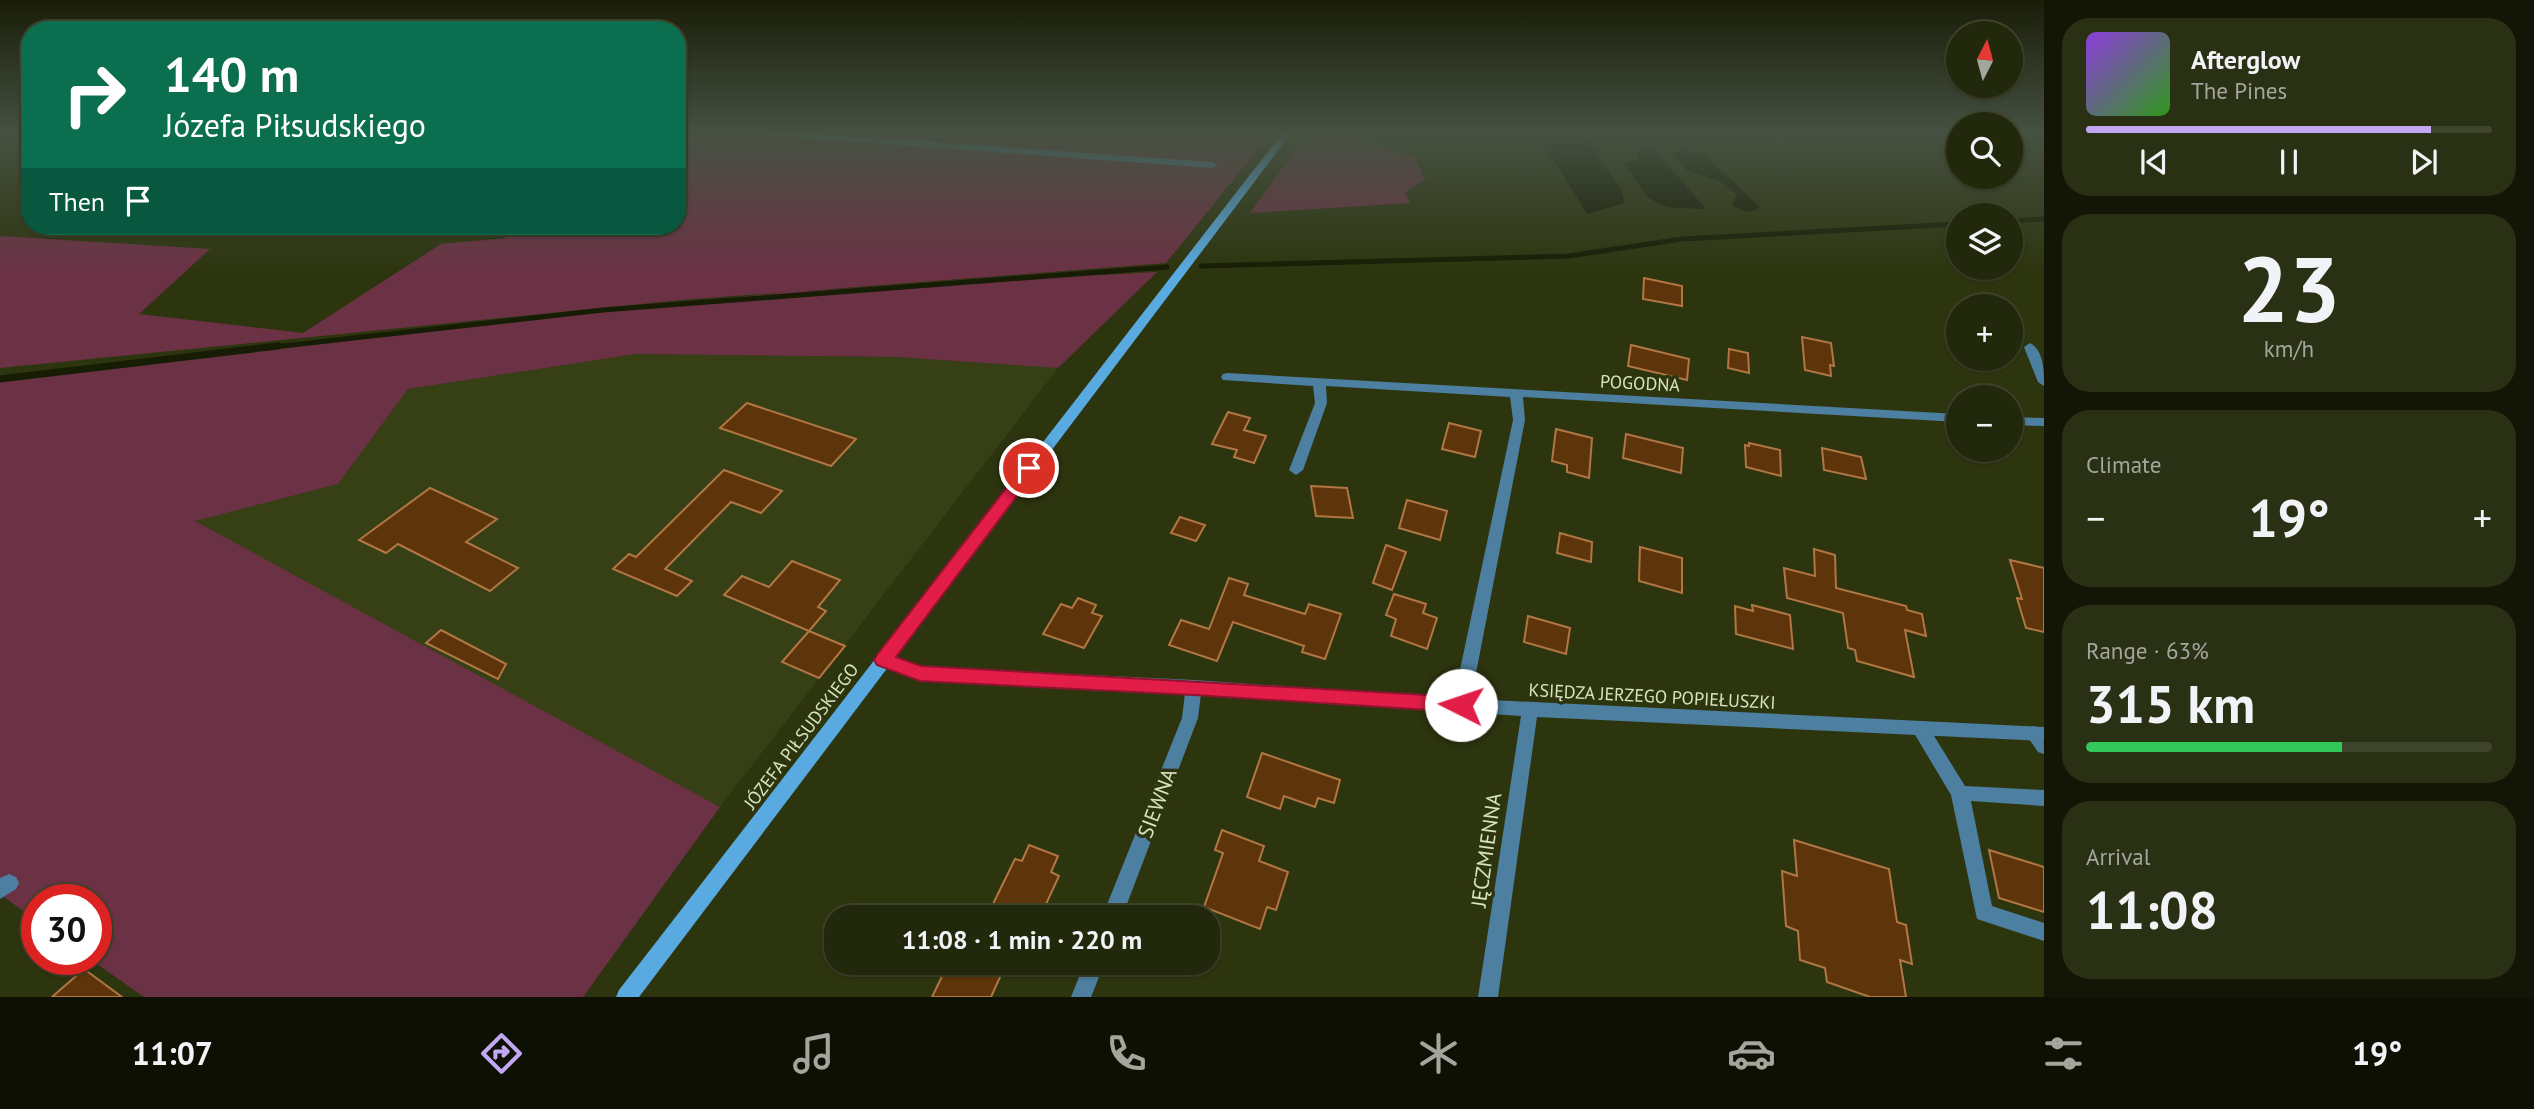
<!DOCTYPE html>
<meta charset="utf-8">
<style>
:root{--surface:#22280b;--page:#2a3014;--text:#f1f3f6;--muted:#a2a69d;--line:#3f442c;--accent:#c2a7f2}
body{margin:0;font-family:"PT Sans",sans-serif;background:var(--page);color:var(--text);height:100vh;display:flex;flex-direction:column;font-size:26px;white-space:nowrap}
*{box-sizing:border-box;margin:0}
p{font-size:23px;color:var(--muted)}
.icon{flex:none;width:38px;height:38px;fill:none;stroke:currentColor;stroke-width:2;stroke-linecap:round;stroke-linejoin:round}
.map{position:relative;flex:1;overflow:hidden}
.drawer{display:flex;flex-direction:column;gap:18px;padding:18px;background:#131606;width:490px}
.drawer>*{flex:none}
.banner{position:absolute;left:21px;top:21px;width:665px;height:214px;border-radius:28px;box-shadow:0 2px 5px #0004,0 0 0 2px var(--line);background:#0b6e4f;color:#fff;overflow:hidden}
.needle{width:46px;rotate:6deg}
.controls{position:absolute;left:1946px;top:21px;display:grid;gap:14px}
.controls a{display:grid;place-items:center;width:77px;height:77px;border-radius:50%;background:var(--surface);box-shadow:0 2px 5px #0004,0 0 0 2px var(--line);font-size:35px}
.speed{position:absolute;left:21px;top:884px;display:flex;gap:14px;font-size:35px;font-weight:700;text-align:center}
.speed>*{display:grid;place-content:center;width:91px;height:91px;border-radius:50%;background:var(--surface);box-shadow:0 2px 5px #0004,0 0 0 2px var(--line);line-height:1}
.speed .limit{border:10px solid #d22;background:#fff;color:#111}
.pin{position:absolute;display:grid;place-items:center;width:60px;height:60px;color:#fff;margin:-30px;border:4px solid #fff;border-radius:50%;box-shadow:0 2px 7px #0007}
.me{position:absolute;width:77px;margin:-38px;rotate:274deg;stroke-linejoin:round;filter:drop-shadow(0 0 5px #0008)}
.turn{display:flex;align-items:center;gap:24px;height:147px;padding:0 28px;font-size:32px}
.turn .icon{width:91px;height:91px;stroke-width:2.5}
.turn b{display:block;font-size:49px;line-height:60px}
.then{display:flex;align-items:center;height:66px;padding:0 28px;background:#0003;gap:14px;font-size:26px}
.big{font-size:52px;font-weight:800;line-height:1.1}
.drawer .card{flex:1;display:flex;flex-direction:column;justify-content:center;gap:10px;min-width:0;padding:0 24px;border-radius:28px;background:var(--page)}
.drawer .dial{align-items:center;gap:0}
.dial b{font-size:91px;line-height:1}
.song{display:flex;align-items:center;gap:21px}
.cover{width:84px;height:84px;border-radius:10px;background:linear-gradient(135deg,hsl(270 70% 55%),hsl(110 70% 35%))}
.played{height:7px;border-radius:4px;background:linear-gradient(90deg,var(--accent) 85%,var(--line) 85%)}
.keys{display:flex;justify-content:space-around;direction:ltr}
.heat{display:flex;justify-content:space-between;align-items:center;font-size:38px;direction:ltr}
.charge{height:10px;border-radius:5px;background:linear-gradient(90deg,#34c759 63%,var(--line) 0)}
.trip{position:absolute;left:824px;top:905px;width:396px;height:70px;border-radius:28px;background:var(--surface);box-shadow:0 2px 5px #0004,0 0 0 2px var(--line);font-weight:800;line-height:70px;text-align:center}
.tab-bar{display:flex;height:112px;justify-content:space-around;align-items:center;background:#0e1004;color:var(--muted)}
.tab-bar .icon{width:49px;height:49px}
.tab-bar .current{color:var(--accent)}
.tab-bar b{font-size:32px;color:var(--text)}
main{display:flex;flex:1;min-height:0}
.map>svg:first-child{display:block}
.built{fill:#364014}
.green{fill:#6b3245}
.water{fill:#171d04}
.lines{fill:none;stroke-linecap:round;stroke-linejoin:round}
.stream-far1{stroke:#171d04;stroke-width:5}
.stream{stroke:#171d04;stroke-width:7}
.building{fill:#5e350a;stroke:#b17643;stroke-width:2}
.service{fill:#4d7fa1;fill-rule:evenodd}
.minor{fill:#4d7fa1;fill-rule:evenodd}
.secondary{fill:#58aae0;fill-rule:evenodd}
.route{fill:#e11d48;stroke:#92132f;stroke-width:2}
.labels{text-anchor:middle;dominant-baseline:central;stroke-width:7;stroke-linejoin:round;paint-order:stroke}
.street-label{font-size:18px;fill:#d9e3bf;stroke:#2d350f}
.near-street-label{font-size:21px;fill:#d9e3bf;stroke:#2d350f}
</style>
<main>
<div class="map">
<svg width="2044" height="997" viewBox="0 0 2044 997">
<rect width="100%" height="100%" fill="#2d350f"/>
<polygon class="built" points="636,354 896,357 1058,368 720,807 193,521 338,484 408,389"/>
<g class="green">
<polygon points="677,132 1272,132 1166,263 805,291 1157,272 1058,368 896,357 636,354 408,389 338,484 195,521 720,807 583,997 144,997 90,959 96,959 96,900 37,900 37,921 0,894 0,379 786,292 681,300 0,368 0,236 210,249 139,314 303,333 441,244 506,238 514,226 677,226"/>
<polygon points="1309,132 1339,132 1414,157 1425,179 1405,193 1410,203 1250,213"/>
</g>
<g class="water">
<polygon points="1536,132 1581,132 1621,189 1625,203 1587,214"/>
<path d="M1655,150L1706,209C1650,208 1655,207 1623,163L1638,159L1637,152Z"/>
<path d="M1690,151L1704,154L1760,207C1750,215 1742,211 1732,205L1737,194L1721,182L1686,170L1671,152Z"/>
</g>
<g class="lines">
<g class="stream-far1">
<polyline points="2011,221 2044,219"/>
<polyline points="1201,266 1569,256 1682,239 1958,224"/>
<polyline points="265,348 603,310 1167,267"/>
</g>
<polyline class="stream" points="0,379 278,346"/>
</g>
<g class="building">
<polygon points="1644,278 1682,286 1682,306 1643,299"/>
<polygon points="1802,337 1831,343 1834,366 1830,365 1831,376 1805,370"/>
<polygon points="1631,345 1689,359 1687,380 1628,366"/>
<polygon points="1729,349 1748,353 1749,373 1728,368"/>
<polygon points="747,403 856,439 831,466 720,428"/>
<polygon points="1228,412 1250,418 1244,430 1266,436 1254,463 1234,457 1237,450 1212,444"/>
<polygon points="1449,423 1481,431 1475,457 1442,449"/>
<polygon points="1556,429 1592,438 1589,478 1567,472 1567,465 1552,461"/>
<polygon points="1626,434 1683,448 1681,473 1623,458"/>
<polygon points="1749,443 1780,450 1781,476 1746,467 1745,445 1749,446"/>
<polygon points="1822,448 1861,457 1866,479 1824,470"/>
<polygon points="724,470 782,491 761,513 731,502 665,569 692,581 677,596 613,569 629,554 636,557"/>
<polygon points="1311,486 1347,488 1353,518 1316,516"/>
<polygon points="430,488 497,519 466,542 518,568 490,591 398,544 386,553 359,540"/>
<polygon points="1407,500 1447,511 1440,540 1399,528"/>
<polygon points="1180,517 1205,525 1196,541 1171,533"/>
<polygon points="1560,533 1592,542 1591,562 1557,553"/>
<polygon points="1386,545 1406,552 1392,590 1373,583"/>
<polygon points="1640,547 1682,558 1682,593 1639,581"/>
<polygon points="1814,549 1835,555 1836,588 1906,606 1907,610 1922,614 1926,636 1905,630 1914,677 1857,661 1855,650 1848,648 1843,613 1787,598 1784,568 1815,576"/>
<polygon points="2010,560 2044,568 2044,632 2026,628 2017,598 2022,599"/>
<polygon points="792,561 840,580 818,607 826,611 809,631 724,595 742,576 769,587"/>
<polygon points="1229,578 1248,584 1244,595 1305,614 1309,604 1341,614 1325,659 1302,652 1304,646 1233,622 1217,661 1169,645 1181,620 1209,629"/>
<polygon points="1394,594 1426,604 1423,613 1437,618 1427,649 1391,636 1396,619 1386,615"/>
<polygon points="1078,598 1096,605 1092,613 1102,616 1084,648 1043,634 1061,604 1072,608"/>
<polygon points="1752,605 1790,615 1793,649 1736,634 1735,606 1753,611"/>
<polygon points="1528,616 1570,628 1566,654 1524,642"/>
<polygon points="441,630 506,664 498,679 426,643"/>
<polygon points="809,631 845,646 819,678 782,662"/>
<polygon points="1262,753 1340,780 1334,803 1318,798 1315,807 1284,796 1280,809 1247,797"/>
<polygon points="1222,830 1264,846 1259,861 1288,872 1276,910 1267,907 1260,929 1204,907 1223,853 1215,850"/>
<polygon points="1794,840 1889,869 1897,922 1906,925 1912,964 1900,960 1906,997 1870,997 1827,982 1825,968 1800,960 1798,931 1786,926 1782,871 1797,876"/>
<polygon points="1029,845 1058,856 1051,872 1059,876 1040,917 1019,917 992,906 1015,859 1022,861"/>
<polygon points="1989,850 2044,867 2044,912 1999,898"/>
<polygon points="949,962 1001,962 997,973 1001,975 991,997 932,997"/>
<polygon points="84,969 122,997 52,997"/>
</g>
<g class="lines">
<g class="service">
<polygon points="1920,721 1926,723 1965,786 2044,790 2044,806 1971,801 1992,906 2044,923 2044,941 1977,919 1951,795 1911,728 1914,723"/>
<path d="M2034,726C2044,730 2044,742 2044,754L2038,752L2025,733L2028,728Z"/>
</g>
<g class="minor">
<polygon points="755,132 792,132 1213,162 1218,165 1213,168 760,135"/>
<polygon points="30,160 30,171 24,170 22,168"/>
<path d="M2030,343C2044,350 2044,372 2044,386L2038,382L2024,347Z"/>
<polygon points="1227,373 1958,414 1958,422 1523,397 1525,420 1471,699 2044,727 2044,741 1537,717 1498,997 1478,997 1521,716 1201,694 1198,718 1122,917 1102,917 1182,718 1185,693 920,679 877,664 875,660 877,656 883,654 920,667 1194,680 1454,698 1513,420 1510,397 1326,386 1327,403 1303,470 1296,475 1289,470 1315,403 1313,386 1223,380 1221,377 1223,374"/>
<polygon points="2011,417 2044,418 2044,426 2011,425"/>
<polygon points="9,874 16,877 19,883 16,889 0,899 0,878"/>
<polygon points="1085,962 1105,962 1091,997 1071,997"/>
</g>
<polygon class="secondary" points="1283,132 1292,132 639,997 616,997 619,990"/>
</g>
<linearGradient id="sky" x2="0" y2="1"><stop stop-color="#191d08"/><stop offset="0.49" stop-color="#465142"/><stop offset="1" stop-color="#465142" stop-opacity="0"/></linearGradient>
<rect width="2044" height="271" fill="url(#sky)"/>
<polygon class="route" points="1029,463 1035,465 1037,468 1035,472 896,657 921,666 1461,697 1468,699 1471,705 1468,710 1461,712 1194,695 920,681 877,665 874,660 877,655 1024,465"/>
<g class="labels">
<g class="street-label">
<text transform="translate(1640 383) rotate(3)">POGODNA</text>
<text transform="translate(1652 696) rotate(3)">KSIĘDZA JERZEGO POPIEŁUSZKI</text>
<text transform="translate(801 736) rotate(-53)">JÓZEFA PIŁSUDSKIEGO</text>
</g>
<g class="near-street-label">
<text transform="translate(1157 803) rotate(-69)">SIEWNA</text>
<text transform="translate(1486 850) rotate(-82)">JĘCZMIENNA</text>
</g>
</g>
</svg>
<div class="controls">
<a><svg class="needle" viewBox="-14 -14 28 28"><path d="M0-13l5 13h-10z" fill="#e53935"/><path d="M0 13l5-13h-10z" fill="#a2a69d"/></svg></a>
<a><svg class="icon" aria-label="search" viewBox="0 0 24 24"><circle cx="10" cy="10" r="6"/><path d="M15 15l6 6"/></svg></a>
<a><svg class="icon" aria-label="layers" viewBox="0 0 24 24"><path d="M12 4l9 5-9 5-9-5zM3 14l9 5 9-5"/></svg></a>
<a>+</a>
<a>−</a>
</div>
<div class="speed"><div class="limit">30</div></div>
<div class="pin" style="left:1029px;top:468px;background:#d93025"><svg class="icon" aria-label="arrive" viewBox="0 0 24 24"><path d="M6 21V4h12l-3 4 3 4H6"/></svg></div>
<svg class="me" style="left:1461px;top:705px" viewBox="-20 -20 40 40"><circle r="19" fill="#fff"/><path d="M0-13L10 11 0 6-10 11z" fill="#e11d48"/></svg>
<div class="trip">11:08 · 1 min · 220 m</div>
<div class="banner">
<div class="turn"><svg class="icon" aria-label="right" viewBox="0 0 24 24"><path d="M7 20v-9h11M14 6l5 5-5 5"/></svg><div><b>140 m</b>Józefa Piłsudskiego</div></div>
<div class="then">Then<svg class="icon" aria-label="arrive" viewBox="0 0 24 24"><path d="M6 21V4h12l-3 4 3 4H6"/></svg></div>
</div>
</div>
<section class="drawer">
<div class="card">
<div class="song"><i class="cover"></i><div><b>Afterglow</b><p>The Pines</p></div></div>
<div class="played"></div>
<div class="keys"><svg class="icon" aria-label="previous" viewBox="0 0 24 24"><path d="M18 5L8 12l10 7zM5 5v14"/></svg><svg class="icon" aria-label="pause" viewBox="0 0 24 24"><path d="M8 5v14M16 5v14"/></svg><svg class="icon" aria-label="next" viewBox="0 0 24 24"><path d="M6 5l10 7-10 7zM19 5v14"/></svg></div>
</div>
<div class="card dial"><b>23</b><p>km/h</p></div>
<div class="card"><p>Climate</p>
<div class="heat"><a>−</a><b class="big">19°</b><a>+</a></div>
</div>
<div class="card"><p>Range · 63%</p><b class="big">315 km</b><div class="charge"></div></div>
<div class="card"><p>Arrival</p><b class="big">11:08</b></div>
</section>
</main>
<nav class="tab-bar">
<b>11:07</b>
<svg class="icon current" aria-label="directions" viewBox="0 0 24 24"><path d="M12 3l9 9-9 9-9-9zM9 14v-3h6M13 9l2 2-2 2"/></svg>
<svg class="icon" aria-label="music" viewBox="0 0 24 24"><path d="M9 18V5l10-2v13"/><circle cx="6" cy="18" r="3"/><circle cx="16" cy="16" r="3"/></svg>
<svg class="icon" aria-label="phone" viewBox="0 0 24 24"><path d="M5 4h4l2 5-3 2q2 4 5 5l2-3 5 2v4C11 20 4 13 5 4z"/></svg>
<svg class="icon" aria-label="climate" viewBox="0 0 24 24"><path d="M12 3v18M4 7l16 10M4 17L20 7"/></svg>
<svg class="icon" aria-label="car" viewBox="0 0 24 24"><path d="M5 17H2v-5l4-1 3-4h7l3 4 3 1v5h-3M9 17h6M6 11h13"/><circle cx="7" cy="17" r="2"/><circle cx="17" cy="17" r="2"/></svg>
<svg class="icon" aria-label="filters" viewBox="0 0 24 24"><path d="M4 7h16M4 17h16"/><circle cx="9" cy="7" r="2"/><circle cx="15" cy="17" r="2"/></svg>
<b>19°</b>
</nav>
